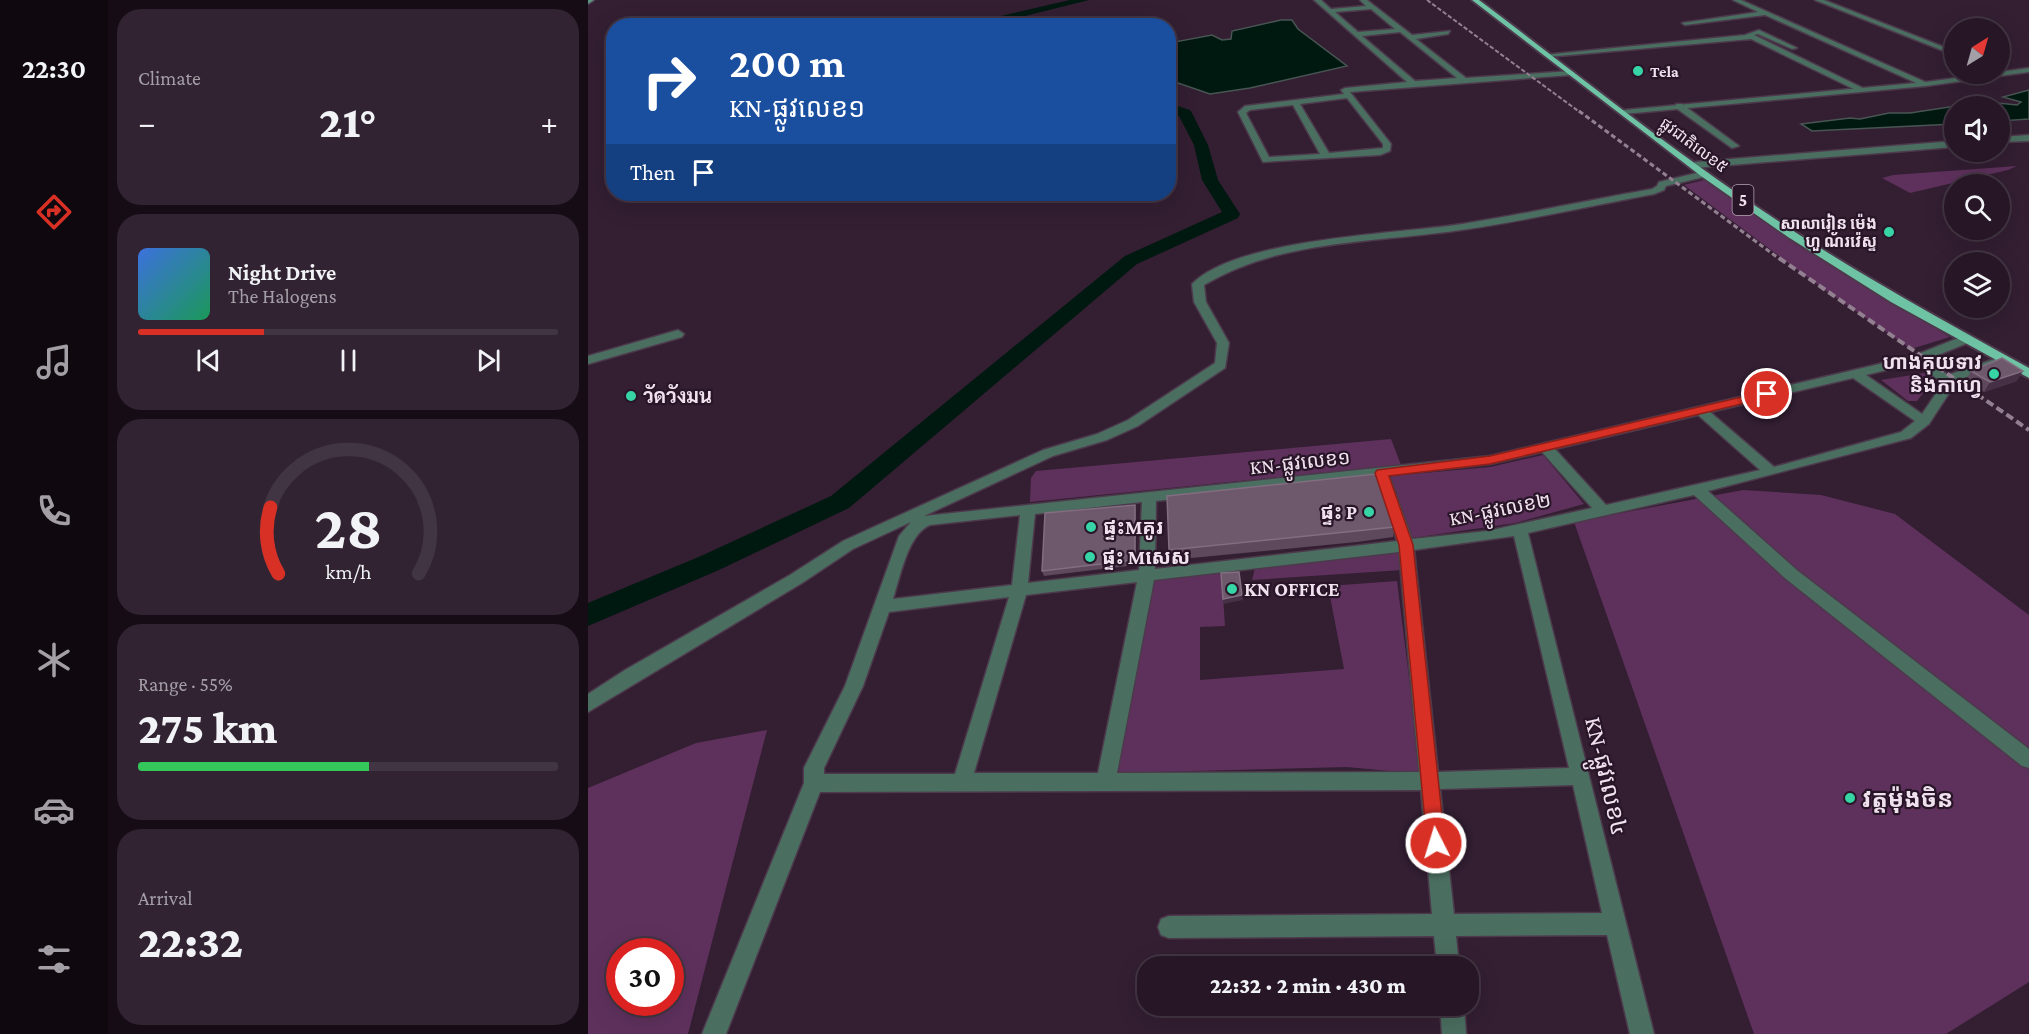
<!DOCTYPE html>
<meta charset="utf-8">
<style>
:root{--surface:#261626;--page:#322332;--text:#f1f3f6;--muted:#a49fa7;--line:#423543;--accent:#d93025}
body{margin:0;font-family:"Crimson Pro","Noto Sans Khmer",Sarabun,serif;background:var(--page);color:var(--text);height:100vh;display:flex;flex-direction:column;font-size:22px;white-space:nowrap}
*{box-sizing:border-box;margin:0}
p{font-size:20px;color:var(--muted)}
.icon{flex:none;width:33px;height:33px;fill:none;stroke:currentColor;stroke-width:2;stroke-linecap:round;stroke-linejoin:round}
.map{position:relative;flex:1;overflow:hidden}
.panel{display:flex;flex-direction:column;gap:9px;padding:9px;background:#150c15;width:480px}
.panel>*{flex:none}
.hud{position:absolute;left:18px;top:18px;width:570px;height:183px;border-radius:24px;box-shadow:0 6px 24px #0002,0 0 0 2px var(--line);background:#1a4fa0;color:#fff;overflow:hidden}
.needle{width:39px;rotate:37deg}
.controls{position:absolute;left:1356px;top:18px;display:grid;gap:12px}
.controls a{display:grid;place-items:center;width:66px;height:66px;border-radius:50%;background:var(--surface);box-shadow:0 6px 24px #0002,0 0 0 2px var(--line);font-size:30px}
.speed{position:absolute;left:18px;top:938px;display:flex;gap:12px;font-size:30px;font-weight:700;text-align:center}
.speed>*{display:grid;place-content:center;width:78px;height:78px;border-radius:50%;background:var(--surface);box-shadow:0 6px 24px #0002,0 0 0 2px var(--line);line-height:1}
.speed .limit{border:9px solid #d22;background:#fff;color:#111}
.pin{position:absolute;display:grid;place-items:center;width:51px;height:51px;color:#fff;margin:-26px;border:3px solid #fff;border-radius:50%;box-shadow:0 2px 6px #0007}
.me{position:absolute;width:66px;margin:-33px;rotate:355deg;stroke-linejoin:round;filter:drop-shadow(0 0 4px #0008)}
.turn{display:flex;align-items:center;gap:21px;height:126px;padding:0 24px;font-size:27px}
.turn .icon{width:78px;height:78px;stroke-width:2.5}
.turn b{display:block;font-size:42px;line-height:51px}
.then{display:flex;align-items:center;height:57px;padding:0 24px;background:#0003;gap:12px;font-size:22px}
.big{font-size:45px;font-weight:800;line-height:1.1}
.panel .card{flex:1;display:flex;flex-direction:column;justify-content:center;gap:9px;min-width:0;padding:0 21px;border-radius:24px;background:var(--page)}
.panel .dial{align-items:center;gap:0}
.dial svg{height:156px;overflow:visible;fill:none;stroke:var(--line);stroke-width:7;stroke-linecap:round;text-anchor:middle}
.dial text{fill:var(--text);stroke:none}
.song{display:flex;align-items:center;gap:18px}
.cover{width:72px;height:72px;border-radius:9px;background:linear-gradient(135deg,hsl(220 70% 55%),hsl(150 70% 35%))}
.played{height:6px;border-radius:3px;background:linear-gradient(90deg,var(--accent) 30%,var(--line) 30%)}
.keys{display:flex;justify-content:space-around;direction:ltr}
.heat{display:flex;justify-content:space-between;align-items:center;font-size:33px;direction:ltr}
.charge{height:9px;border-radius:4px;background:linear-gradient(90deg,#34c759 55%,var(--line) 0)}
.trip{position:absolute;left:549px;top:956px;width:342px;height:60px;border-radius:24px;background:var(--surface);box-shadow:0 6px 24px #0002,0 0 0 2px var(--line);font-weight:800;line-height:60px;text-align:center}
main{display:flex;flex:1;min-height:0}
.menu{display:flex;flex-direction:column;width:108px;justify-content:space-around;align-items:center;background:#0f090f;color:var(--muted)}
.menu .icon{width:42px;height:42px}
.menu .active{color:var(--accent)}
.menu b{font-size:27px;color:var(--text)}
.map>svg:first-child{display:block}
.green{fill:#5e315c;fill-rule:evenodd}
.water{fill:#001910;stroke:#485553;stroke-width:1.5}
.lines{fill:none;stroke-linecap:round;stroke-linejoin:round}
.river{fill:#001910;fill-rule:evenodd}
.minor-casing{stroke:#4d394c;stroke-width:3}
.tertiary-casing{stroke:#4d394c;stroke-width:3}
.secondary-casing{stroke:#4d394c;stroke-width:3}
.trunk-casing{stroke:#4d394c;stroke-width:4}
.minor{fill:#4a6e60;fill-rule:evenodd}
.tertiary{fill:#4a6e60;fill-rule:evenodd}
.secondary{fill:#5c9680;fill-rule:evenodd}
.trunk{fill:#6ec3a4;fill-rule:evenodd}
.rail-far2{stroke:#928091;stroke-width:2;stroke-dasharray:4.5 2;stroke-linecap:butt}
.rail-far1{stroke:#928091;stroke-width:3;stroke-dasharray:5 3;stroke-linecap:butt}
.rail{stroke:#928091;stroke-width:4;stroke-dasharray:8 4;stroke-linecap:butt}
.wall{fill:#5e485c}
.shaded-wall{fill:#463045}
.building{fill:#6e586c;stroke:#826e80;stroke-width:1.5}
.route{fill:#d93025;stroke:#8d1f18;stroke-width:1.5}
.poi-dot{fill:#37d4a6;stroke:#291528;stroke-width:2}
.labels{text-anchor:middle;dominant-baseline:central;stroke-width:4.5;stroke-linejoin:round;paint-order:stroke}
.far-poi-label{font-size:16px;font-weight:bold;fill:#f0e1ee;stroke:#291528;text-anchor:start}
.far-street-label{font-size:16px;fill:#f0e1ee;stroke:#291528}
.shield{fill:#291528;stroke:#b4a4b3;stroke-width:1.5}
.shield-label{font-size:18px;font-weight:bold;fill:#f0e1ee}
.poi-label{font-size:20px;font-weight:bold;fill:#f0e1ee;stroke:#291528;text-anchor:start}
.street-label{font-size:20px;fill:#f0e1ee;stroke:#291528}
.near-street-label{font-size:24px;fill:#f0e1ee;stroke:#291528}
.near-poi-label{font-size:24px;font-weight:bold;fill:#f0e1ee;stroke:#291528;text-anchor:start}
</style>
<main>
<nav class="menu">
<b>22:30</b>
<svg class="icon active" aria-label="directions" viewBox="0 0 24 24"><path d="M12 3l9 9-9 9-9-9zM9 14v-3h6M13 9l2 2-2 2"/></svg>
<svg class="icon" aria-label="music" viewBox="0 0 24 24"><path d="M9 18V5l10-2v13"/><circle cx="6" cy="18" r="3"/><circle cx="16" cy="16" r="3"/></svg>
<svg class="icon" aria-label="phone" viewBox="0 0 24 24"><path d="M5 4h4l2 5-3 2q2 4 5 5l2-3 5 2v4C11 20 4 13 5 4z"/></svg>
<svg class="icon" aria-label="climate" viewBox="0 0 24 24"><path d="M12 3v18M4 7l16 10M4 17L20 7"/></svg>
<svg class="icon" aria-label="car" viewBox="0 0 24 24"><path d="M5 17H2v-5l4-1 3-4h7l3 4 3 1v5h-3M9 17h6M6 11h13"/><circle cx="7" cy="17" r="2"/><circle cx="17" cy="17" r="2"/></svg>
<svg class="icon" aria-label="filters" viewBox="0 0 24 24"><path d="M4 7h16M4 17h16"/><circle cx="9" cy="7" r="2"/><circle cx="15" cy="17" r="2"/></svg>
</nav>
<section class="panel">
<div class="card"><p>Climate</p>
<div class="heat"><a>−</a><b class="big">21°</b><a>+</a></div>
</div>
<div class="card">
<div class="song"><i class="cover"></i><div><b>Night Drive</b><p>The Halogens</p></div></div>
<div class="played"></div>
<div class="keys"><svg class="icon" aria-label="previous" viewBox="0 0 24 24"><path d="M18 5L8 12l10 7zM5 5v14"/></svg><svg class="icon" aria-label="pause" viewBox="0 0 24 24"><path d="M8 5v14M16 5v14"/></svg><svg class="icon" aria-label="next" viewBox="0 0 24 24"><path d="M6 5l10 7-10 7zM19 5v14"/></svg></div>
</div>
<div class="card dial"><svg viewBox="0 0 100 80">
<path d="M14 69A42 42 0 1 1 86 69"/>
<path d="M14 69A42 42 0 0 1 10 35" stroke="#d93025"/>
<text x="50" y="56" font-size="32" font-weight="700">28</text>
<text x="50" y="72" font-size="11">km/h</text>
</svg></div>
<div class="card"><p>Range · 55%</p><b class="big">275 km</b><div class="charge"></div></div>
<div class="card"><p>Arrival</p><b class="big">22:32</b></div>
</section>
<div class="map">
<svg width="1441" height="1034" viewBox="0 0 1441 1034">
<rect width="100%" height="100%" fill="#331e32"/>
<g class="green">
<polygon points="1429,166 1420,170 1322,193 1294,178 1305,175"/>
<polygon points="1116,180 1209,245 1362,337 1323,349 1234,288 1096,185"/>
<polygon points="1336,373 1348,377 1329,401 1320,401 1293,380"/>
<polygon points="803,439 813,465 442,502 443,478 448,471"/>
<polygon points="955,455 996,504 927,523 824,538 802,476 902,467"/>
<polygon points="1155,490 1233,495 1307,514 1441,615 1441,982 1358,1034 1166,1034 986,522"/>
<polygon points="812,549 814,570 664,580 668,564"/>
<polygon points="633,566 637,626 612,627 612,680 756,669 740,586 809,581 833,774 759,767 530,773 562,576"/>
<path d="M179,730L100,1034H0V788L108,743ZM32,951H82V1002H32Z"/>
</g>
<g class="water">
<polygon points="693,20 704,20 710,29 759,66 662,88 622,94 581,80 581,43 624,35 634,40 643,39 644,31"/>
<polygon points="1441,90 1441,119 1412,121 1412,106 1390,106 1410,103 1429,105 1433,102 1415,97"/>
<polygon points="1381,104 1388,106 1366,106 1366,124 1224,131 1213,124 1262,118 1272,119 1301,113 1322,113"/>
</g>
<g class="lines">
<g class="river">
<polygon points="482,0 501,0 421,20 410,26 395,26 413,16"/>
<polygon points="580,103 602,110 604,113 620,145 630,180 652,214 650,218 549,264 261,508 131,570 0,626 0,603 113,556 243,496 537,256 634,212 614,180 606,145 591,116 580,112"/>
</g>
<defs>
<g id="minor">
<path d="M726,0H733L743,9L778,6L772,0H779L824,35L862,31L860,34L828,39L878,78L983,71L987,73L983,75L762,92L803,144L802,151L792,155L675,162L650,112L657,106L756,94L753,90L757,88L819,82ZM783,9L807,29L770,32L747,12ZM812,32L869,78L827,81L774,36ZM759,98L795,144V148L741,153L712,104ZM705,105L732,154L681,157L658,113L662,110Z"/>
<polygon points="1145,0 1153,0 1342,84 1335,86 1177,15 1097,25 1094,23 1170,12"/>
<polygon points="1227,0 1236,0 1366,51 1366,55"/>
<polygon points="1171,30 1209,48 1204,49 1170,34 1166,35 1279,90 1272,92 1163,39 959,57 955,55 1157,35"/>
<polygon points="1088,104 1094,104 1151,146 1144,148 1088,108"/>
<polygon points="1441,135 1441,141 1412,142 1412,137"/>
<polygon points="1366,141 1366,147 1107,168 1103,165 1107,162"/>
<path d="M1117,171L1122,174L1120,176L1078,186L1076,190L1066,194C1002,206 937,221 873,230C786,243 693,239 616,285L618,302L641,343L637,368L550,426L519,440L465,456L336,516L902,456L1325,356L1378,335L1382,336V342L1338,360L1360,375L1415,356L1421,360L1369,381L1341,424L1323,438L1120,491L1210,571L1441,749V768L1434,766L1198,579L1106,495L940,533L1066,1034H1042L1019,935L868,936L871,966H849L846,936L581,938L573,935L570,927L573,919L581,916L844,914L833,790L232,792L138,1034H114L216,783V768L257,686L311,536L323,522L265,549L214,583L0,712V694L37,670L202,575L255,541L455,450L509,434L540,420L627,363L629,343L606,302L604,284C649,238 810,234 874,224C938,214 1001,200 1064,189L1069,186L1071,182ZM1327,363L1355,383L1334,414L1278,375ZM1265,378L1327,421L1313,432L1186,467L1122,412ZM1110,415L1172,470L1018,505L967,449ZM954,452L1004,508L899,531L824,539L801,475L902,464ZM787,477L809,541L567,569L568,501ZM554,502L551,570L440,583L447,514ZM432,515L424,585L305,599C312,577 320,534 342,525ZM926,536L981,768L850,772L826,550ZM811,552L831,772L529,773L566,580ZM549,582L510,773H386L438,595ZM421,597L367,774H236V768L275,686L301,612ZM985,785L1014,913L866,914L852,789Z"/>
<polygon points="90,330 96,334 94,337 0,364 0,356"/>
<polygon points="852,1005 876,1005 878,1034 854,1034"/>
</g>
<polygon id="tertiary" points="1441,68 1441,72 1338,86 1036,114 1032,112 1036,110 1338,82"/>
<polygon id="secondary" points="0,0 6,0 0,4"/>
<path id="trunk" d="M884,0H891C996,79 1099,163 1210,234C1285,282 1363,325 1441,368V378L1303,302L1200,237L1113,176Z"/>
</defs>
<use href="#minor" class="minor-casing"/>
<use href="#tertiary" class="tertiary-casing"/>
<use href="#secondary" class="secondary-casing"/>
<use href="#trunk" class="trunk-casing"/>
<use href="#minor" class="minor"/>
<use href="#tertiary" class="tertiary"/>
<use href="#secondary" class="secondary"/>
<use href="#trunk" class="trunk"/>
<polyline class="rail-far2" points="839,0 993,113"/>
<polyline class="rail-far1" points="991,111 1193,260"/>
<polyline class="rail" points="1191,258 1441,430"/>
</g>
<g class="wall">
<polygon points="1383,371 1429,381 1396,392 1378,381"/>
<polygon points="547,505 548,565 456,576 454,571"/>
<polygon points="806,527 805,537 769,542 583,560 581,550"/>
</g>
<g class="shaded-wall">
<polygon points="1435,371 1429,381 1396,392 1402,382"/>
<polygon points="547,505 548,510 548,565 547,560"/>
<polygon points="654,595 655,600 635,604 635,599"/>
</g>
<g class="building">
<polygon points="1414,358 1435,371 1402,382 1383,371"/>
<polygon points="788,474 806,527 581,550 579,496"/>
<polygon points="547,505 547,560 454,571 457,513"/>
<polygon points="651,572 654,595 635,599 633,573"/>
</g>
<polygon class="route" points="1179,391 1183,392 1183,397 902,464 801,476 825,545 857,843 855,849 848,851 841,849 839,843 811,545 787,473 789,470 902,456"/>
<g class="poi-dot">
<circle cx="1050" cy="71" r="6"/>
<circle cx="1301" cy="232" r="6"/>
<circle cx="1406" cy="374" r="6"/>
<circle cx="43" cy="396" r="6"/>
<circle cx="781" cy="512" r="6"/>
<circle cx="503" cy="527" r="6"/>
<circle cx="502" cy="557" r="6"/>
<circle cx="644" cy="589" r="6"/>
<circle cx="1262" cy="798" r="6"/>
</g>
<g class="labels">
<g class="far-poi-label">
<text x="1062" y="71">Tela</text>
<text x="1289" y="223" text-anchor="end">សាលារៀន ម៉េង<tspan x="1289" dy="18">ហួ ណ័រវ៉េស្ទ</tspan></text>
</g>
<g class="far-street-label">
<text transform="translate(1106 145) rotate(37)">ផ្លូវជាតិលេខ៥</text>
</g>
<rect class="shield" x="1144.5" y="185" width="21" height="30" rx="4.5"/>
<g class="shield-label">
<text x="1155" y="200">5</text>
</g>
<g class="poi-label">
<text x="1394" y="362" text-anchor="end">ហាងគុយទាវ<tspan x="1394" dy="23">និងកាហ្វេ</tspan></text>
<text x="55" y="396">วัดวังมน</text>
<text x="769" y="512" text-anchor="end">ផ្ទះ P</text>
<text x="515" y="527">ផ្ទះMគូរ</text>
<text x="514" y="557">ផ្ទះ Mសេស</text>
<text x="656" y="589">KN OFFICE</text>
</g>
<g class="street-label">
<text transform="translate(712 462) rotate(-6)">KN-ផ្លូវលេខ១</text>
<text transform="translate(912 509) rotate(-11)">KN-ផ្លូវលេខ២</text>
</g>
<g class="near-street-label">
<text transform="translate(1019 776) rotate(77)">KN-ផ្លូវលេខ៤</text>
</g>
<g class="near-poi-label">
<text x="1274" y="798">វត្តម៉ុងចិន</text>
</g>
</g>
</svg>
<div class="controls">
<a><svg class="needle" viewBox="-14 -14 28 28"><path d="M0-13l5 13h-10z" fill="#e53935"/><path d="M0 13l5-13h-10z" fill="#a49fa7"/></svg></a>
<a><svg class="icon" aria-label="sound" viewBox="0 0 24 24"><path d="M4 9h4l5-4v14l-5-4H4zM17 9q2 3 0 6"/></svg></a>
<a><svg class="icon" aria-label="search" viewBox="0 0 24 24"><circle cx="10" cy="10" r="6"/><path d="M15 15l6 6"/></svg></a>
<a><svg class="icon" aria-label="layers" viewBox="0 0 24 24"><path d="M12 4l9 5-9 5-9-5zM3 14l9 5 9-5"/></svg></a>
</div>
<div class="speed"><div class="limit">30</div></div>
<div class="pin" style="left:1179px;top:394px;background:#d93025"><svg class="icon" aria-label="arrive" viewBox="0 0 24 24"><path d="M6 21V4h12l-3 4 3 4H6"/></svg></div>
<svg class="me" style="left:848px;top:843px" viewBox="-20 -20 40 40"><circle r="17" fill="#d93025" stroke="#fff" stroke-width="3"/><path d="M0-11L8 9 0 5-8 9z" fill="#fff"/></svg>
<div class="trip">22:32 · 2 min · 430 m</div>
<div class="hud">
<div class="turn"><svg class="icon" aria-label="right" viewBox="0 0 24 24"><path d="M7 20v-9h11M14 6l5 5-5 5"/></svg><div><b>200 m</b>KN-ផ្លូវលេខ១</div></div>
<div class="then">Then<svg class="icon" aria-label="arrive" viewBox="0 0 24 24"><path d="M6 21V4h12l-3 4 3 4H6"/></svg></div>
</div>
</div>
</main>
